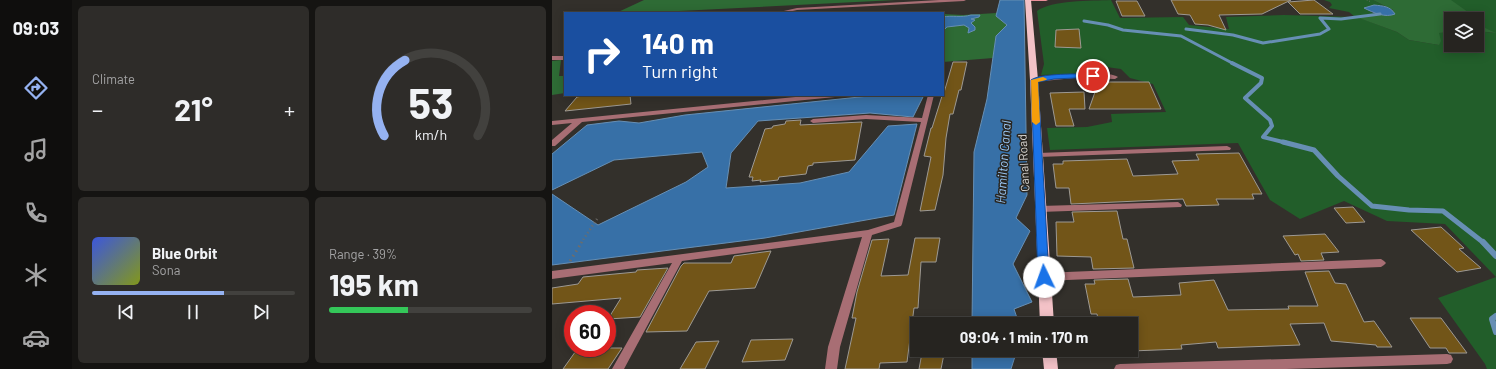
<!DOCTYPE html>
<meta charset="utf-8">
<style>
:root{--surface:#262420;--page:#2e2c29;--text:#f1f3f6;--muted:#a4a4a5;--line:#42413e;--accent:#95b2f1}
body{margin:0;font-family:Barlow,sans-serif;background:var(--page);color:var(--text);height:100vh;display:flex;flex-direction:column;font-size:15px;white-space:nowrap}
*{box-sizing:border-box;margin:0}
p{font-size:13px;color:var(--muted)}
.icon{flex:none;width:22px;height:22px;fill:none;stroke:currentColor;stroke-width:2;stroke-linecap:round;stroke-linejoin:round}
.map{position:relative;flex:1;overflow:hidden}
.details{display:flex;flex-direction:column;gap:6px;padding:6px;background:#151412;width:480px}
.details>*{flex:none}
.banner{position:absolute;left:12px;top:12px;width:380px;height:84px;border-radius:0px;box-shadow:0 2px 10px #0003,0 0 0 1px var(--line);background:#1a4fa0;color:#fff;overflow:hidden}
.buttons{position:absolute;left:892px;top:12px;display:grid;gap:8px}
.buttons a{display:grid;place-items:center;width:40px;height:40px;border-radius:0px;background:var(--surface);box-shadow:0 2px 10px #0003,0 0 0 1px var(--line);font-size:20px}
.speed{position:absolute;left:12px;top:305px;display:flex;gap:8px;font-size:20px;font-weight:700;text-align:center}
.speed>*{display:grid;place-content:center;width:52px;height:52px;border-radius:50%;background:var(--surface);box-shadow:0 2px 10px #0003,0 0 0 1px var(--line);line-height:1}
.speed .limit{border:6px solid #d22;background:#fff;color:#111}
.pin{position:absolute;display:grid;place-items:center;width:34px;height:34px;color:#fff;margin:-17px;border:2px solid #fff;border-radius:50%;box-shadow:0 1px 4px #0007}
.me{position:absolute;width:44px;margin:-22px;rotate:357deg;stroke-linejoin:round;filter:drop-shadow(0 0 3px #0008)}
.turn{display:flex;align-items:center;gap:14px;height:84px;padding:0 12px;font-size:18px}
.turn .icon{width:52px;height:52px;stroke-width:2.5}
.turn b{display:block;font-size:28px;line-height:34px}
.big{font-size:30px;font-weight:700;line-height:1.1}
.details .widget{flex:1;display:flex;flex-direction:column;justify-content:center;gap:6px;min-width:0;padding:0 14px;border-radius:6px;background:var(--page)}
.details .dial{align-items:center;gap:0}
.dial svg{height:104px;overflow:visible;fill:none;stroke:var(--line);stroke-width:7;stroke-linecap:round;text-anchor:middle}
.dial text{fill:var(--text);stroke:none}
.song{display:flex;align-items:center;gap:12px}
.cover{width:48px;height:48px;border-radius:6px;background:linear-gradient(135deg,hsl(230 70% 55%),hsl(70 70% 35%))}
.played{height:4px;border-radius:2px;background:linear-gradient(90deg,var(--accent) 65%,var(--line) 65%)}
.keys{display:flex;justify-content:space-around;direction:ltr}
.heat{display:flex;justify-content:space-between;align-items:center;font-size:22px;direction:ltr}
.charge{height:6px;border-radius:3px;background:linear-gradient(90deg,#34c759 39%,var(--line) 0)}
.details .tiles{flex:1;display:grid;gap:6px;grid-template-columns:repeat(2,1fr)}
.trip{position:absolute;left:358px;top:317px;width:228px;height:40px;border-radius:0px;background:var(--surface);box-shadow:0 2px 10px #0003,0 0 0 1px var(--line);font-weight:700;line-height:40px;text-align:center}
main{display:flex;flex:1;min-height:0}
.tabs{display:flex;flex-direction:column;width:72px;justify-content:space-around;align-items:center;background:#0f0e0d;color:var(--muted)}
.tabs .icon{width:28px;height:28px}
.tabs .current{color:var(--accent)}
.tabs b{font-size:18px;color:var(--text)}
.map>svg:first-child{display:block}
.green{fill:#225e2a}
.forest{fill:#2e6b35}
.water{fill:#3770a7;stroke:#678fb4}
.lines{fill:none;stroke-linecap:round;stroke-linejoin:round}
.stream-far3{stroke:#678fb4;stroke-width:3}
.stream-far2{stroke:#678fb4;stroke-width:4}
.stream-far1{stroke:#678fb4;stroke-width:5}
.stream{stroke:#678fb4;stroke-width:6}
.building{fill:#725518;stroke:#9d9993}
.path-far2{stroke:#706d69;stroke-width:1.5;stroke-dasharray:0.5 2;stroke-linecap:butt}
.path-far1{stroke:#706d69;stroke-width:2.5;stroke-dasharray:1 3;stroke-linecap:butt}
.path{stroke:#706d69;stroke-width:3;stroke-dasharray:1.5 4;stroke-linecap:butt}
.lane{fill:#a86e74;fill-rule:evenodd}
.street{fill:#a86e74;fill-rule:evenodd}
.secondary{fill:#ec8f9a;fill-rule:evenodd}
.primary{fill:#f3c2c7;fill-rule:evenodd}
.route{fill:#1a73e8;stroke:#114b97}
.slow{fill:#f59e0b}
.labels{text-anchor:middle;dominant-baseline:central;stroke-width:3;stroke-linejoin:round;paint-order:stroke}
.street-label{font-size:12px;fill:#d8d6d3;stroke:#292621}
.water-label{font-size:13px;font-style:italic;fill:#9ccaf8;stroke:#292621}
</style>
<main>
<nav class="tabs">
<b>09:03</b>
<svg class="icon current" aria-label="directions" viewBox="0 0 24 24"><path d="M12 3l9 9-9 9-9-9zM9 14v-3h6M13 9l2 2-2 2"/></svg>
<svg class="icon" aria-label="music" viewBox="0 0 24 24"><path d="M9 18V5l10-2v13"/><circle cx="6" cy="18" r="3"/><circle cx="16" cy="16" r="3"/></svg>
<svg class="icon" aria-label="phone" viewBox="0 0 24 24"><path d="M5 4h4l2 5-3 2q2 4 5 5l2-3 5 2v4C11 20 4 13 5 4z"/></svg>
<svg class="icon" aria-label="climate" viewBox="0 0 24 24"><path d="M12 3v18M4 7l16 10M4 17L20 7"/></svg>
<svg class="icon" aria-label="car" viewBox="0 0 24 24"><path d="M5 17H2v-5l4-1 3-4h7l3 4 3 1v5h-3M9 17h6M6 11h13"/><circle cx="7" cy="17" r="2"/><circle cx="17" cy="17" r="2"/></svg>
</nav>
<section class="details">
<div class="tiles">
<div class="widget"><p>Climate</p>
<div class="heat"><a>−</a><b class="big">21°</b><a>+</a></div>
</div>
<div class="widget dial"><svg viewBox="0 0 100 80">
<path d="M14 69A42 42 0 1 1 86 69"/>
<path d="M14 69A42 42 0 0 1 30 11" stroke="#95b2f1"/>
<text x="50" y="56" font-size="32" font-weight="700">53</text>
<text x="50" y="72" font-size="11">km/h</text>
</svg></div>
<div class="widget">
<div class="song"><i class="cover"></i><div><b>Blue Orbit</b><p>Sona</p></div></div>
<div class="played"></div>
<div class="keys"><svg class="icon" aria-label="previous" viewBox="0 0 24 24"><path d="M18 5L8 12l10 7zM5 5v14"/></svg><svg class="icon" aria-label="pause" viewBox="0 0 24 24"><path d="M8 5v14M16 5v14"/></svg><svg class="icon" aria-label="next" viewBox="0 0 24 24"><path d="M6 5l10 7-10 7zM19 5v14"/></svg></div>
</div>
<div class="widget"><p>Range · 39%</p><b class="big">195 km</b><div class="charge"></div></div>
</div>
</section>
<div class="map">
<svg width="944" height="369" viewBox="0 0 944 369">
<rect width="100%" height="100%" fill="#33302b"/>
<path class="green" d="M559,0L568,18L631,17L637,25L677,29L674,17L732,15L803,17L797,12L777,8L780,5L778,2L772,0H821L833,6L822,5L812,8L823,14L805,17L845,32L857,40L887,45V33L899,32V45H925V31L943,33L925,24L926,19L898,0H944V369H935L933,364L886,298L944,277L893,224L835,221L792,201L748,219L718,200L686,143L498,150L495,128L535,127L560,122L559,114L614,112L601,84L578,78L569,69L547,66L540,73L489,75L492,64L485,11C500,0 538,1 559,0Z"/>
<g class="forest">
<polygon points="92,0 344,0 127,11 126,13 64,13"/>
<polygon points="821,0 899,0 926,19 925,24 944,33 925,31 925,19 899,19 899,32 887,33 889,41 887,45 857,40 845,32 804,17 823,14 838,16 841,10"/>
<polygon points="445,13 444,16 455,25 444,36 441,58 391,62 391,14 411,15"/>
<polygon points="9,60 7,76 13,76 13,93 0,95 0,61"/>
</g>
<g class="water">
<polygon points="448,0 472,0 475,195 464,218 478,231 461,264 480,302 462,309 467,324 420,324 422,152 435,99 444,36 455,25 444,16"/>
<path d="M822,5C831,6 838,6 843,14C833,18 822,13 812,8Z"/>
<path d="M419,15H428L427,17L419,19L423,20L419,23L423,27V30L416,33L417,28L412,25L395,27L392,30H391V17C400,15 409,18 419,15Z"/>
<polygon points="327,95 372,95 361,117 318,113 206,121 179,153 174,188 248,183 297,172 336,126 365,124 342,215 213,238 0,265 0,194 46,225 134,182 156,167 150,152 62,160 0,190 0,154 35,125 67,121 87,123 133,115"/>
<polygon points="420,350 465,350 459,369 420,369"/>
</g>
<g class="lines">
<g class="stream-far3">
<polyline points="532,21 556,25 571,30 629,36 682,64"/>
<polyline points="634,29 681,35 711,43 768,34 777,29 768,18 789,19 828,14"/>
</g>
<polyline class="stream-far2" points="680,63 710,78 709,83 693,98 718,120 720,126 711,137 735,143"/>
<polyline class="stream-far1" points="731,142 762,150 786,176 820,206 857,210 891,211 932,243"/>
<g class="stream">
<polyline points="931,242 944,256"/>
<polyline points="944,316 940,319 944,332"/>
</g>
</g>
<g class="building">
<polygon points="619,0 739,0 710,14 667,15 674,30 656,25 643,24 638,15 626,14"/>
<polygon points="762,0 781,14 748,14 736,2"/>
<polygon points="564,1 585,1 593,16 570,16"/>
<polygon points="527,29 529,48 503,47 504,30"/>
<polygon points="401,62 415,62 409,90 407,90 401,114 398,114 394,138 391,175 383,210 368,211 379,157 372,156 379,128 380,128 390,96 391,96"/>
<polygon points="551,82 597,82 609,109 537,109 543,92 546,92 545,87 552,87"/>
<polygon points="532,92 533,109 517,109 522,126 504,126 498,93"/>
<polygon points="36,95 78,95 79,104 13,111 25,97"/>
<polygon points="249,120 248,125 310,122 303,160 261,163 261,165 256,166 254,174 227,177 226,180 208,182 209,180 200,181 201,177 197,177 213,129 220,128 221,126 233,124 234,121"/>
<polygon points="687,153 710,194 700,194 702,199 664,199 667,205 634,206 631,199 519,204 517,188 504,188 501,164 511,164 511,161 575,159 581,176 626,174 620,161 647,160 644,154"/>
<polygon points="801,207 813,222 794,223 782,208"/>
<polygon points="565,211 571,239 575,239 582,268 541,269 539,257 505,256 504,222 522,222 520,212"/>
<polygon points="889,227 912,248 907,249 929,268 905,272 859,230"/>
<polygon points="773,234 787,252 769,253 772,260 749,261 746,254 743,255 731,236"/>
<polygon points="363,238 388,238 384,262 369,262 366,308 362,308 355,362 328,363 327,369 293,369 304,318 300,318 305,292 320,240 337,239 329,276 356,275"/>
<polygon points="219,251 203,288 157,291 135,331 94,332 129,266 132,263 179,263 182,256"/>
<polygon points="116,268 88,317 56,319 69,298 0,304 0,288 26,284 31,277 84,272 85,270"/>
<polygon points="777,271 783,283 794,284 812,322 822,321 840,347 825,347 824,345 779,341 772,323 738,324 748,345 666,348 664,342 629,345 630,349 579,351 579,324 547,324 545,314 539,314 533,284 543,284 542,280 576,279 581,297 629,295 627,283 662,280 676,310 737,309 736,306 766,306 753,272"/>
<polygon points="858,318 889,318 915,353 897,353 894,348 878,348"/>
<polygon points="241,339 233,360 190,362 199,340"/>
<polygon points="167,341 153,369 128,369 144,342"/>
<polygon points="26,348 70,348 56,369 11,369"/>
<polygon points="370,353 392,354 389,369 367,369"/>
</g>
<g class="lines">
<polyline class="path-far2" points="815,0 819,2"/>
<polyline class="path-far1" points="29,243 45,219"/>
<polyline class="path" points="18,261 30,242"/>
<g class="lane">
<path d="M522,74C533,74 558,72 566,77L563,79L522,78L482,82L479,80C488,74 511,75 522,74Z"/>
<polygon points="675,146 679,148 678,150 486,157 482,155 486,153"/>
<polygon points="626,202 630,205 629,207 488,212 484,209 488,206"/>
</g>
<g class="street">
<polygon points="387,0 414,0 412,1 245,10 232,13 223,13 245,8"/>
<rect x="0" y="56" width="13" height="4"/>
<polygon points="264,95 286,95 283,97 30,122 3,146 0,146 0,140 20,123 0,125 0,121"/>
<polygon points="376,95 382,95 350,224 349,226 320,235 288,347 285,369 273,369 276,347 310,237 130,261 72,369 60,369 120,263 0,279 0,271 316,230 342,222 369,122 314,119 261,123 258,121 261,119 314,115 370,118"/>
<polygon points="829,259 832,261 834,263 832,265 829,267 491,281 488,280 486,277 488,274 491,273"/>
<polygon points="895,354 899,355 901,359 899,363 895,364 734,369 562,369 564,365 568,364"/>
</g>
<polygon class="secondary" points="474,0 496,0 494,1 476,1"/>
<g class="primary">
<polygon points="473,0 479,0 486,80 502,324 488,324 478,80"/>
<polygon points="490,350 504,350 506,369 492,369"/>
</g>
</g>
<path class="route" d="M541,74L544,76L543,77L502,79L486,82L497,277L495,280L492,281L488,280L486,277L479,80C489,73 527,74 541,74Z"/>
<polygon class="slow" points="491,77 495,79 494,80 486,82 488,122 484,125 480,122 479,80"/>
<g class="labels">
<g class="street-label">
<text transform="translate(471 163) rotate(-93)">Canal Road</text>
</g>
<g class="water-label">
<text transform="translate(451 162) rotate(-86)">Hamilton Canal</text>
</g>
</g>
</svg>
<div class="buttons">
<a><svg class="icon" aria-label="layers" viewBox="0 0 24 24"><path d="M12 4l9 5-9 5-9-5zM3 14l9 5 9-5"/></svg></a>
</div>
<div class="speed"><div class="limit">60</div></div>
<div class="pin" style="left:541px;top:76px;background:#d93025"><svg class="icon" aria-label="arrive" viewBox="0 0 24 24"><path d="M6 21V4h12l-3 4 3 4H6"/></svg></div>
<svg class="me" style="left:492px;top:277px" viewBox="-20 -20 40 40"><circle r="19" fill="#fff"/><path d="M0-13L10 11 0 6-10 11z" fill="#1a73e8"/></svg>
<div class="trip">09:04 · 1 min · 170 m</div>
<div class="banner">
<div class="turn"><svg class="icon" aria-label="right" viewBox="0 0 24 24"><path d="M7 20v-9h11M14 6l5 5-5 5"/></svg><div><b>140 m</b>Turn right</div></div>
</div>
</div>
</main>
